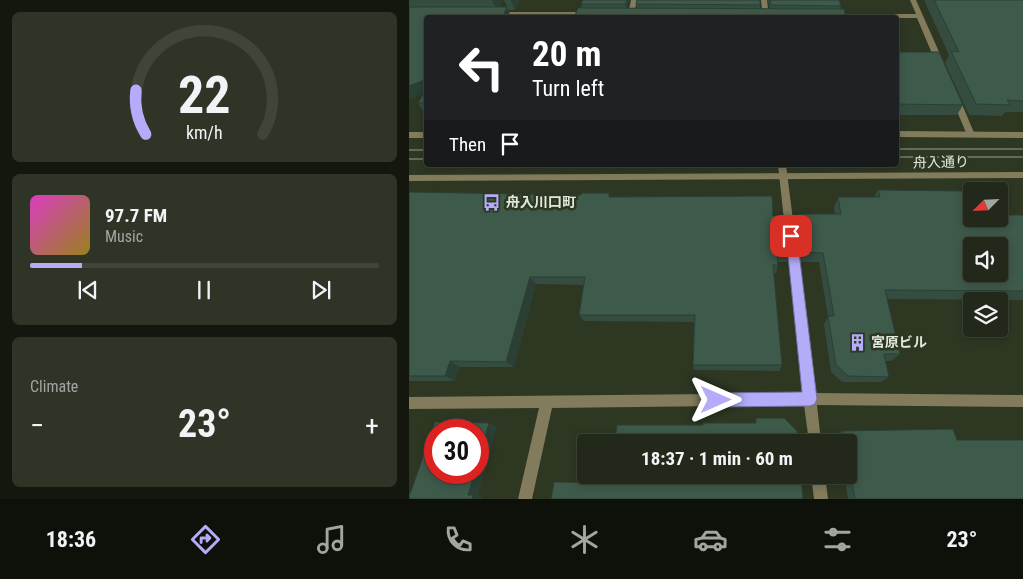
<!DOCTYPE html>
<meta charset="utf-8">
<style>
:root{--surface:#22291a;--page:#2e3527;--text:#f1f3f6;--muted:#a2a6a2;--line:#3f4539;--accent:#b4acf9}
body{margin:0;font-family:"Roboto Condensed","Noto Sans JP",sans-serif;background:var(--page);color:var(--text);height:100vh;display:flex;flex-direction:column;font-size:19px;white-space:nowrap}
*{box-sizing:border-box;margin:0}
p{font-size:16px;color:var(--muted)}
.icon{flex:none;width:28px;height:28px;fill:none;stroke:currentColor;stroke-width:2;stroke-linecap:round;stroke-linejoin:round}
.map{position:relative;flex:1;overflow:hidden}
.sheet{display:flex;flex-direction:column;gap:12px;padding:12px;background:#13170e;width:409px}
.sheet>*{flex:none}
.hud{position:absolute;left:15px;top:15px;width:475px;height:152px;border-radius:5px;box-shadow:0 2px 8px #0003,0 0 0 1px var(--line);background:#202124;color:#fff;overflow:hidden}
.needle{width:32px;rotate:246deg}
.buttons{position:absolute;left:554px;top:182px;display:grid;gap:10px}
.buttons a{display:grid;place-items:center;width:45px;height:45px;border-radius:5px;background:var(--surface);box-shadow:0 2px 8px #0003,0 0 0 1px var(--line);font-size:25px}
.speed{position:absolute;left:15px;top:419px;display:flex;gap:10px;font-size:25px;font-weight:700;text-align:center}
.speed>*{display:grid;place-content:center;width:65px;height:65px;border-radius:50%;background:var(--surface);box-shadow:0 2px 8px #0003,0 0 0 1px var(--line);line-height:1}
.speed .limit{border:8px solid #d22;background:#fff;color:#111}
.pin{position:absolute;display:grid;place-items:center;width:42px;height:42px;color:#fff;margin:-21px;border-radius:10px;box-shadow:0 2px 8px #0006}
.me{position:absolute;width:55px;margin:-28px;rotate:90deg;stroke-linejoin:round;filter:drop-shadow(0 0 4px #0008)}
.turn{display:flex;align-items:center;gap:18px;height:105px;padding:0 25px;font-size:22px}
.turn .icon{width:65px;height:65px;stroke-width:2.5}
.turn b{display:block;font-size:35px;line-height:42px}
.then{display:flex;align-items:center;height:48px;padding:0 25px;background:#0003;gap:10px;font-size:19px}
.big{font-size:38px;font-weight:700;line-height:1.1}
.sheet .tile{flex:1;display:flex;flex-direction:column;justify-content:center;gap:8px;min-width:0;padding:0 18px;border-radius:8px;background:var(--page)}
.sheet .dial{align-items:center;gap:0}
.dial svg{height:130px;overflow:visible;fill:none;stroke:var(--line);stroke-width:7;stroke-linecap:round;text-anchor:middle}
.dial text{fill:var(--text);stroke:none}
.song{display:flex;align-items:center;gap:15px}
.cover{width:60px;height:60px;border-radius:8px;background:linear-gradient(135deg,hsl(310 70% 55%),hsl(50 70% 35%))}
.played{height:5px;border-radius:2px;background:linear-gradient(90deg,var(--accent) 15%,var(--line) 15%)}
.keys{display:flex;justify-content:space-around;direction:ltr}
.heat{display:flex;justify-content:space-between;align-items:center;font-size:28px;direction:ltr}
.trip{position:absolute;left:168px;top:434px;width:280px;height:50px;border-radius:5px;background:var(--surface);box-shadow:0 2px 8px #0003,0 0 0 1px var(--line);font-weight:700;line-height:50px;text-align:center}
.dock{display:flex;height:80px;justify-content:space-around;align-items:center;background:#0e100a;color:var(--muted)}
.dock .icon{width:35px;height:35px}
.dock .selected{color:var(--accent)}
.dock b{font-size:22px;color:var(--text)}
main{display:flex;flex:1;min-height:0}
.map>svg:first-child{display:block}
.lines{fill:none;stroke-linecap:round;stroke-linejoin:round}
.minor{fill:#827b5c;fill-rule:evenodd}
.tertiary{fill:#827b5c;fill-rule:evenodd}
.tram{stroke:#98a090;stroke-width:1}
.wall{fill:#354d40}
.shaded-wall{fill:#2b3f34}
.building{fill:#3e5a4b;stroke:#2b3f34;fill-rule:evenodd}
.route{fill:#b4acf9;stroke:#7570a2}
.labels{text-anchor:middle;dominant-baseline:central;stroke-width:5;stroke-linejoin:round;paint-order:stroke}
.street-label{font-size:14px;fill:#e2e9dc;stroke:#2d3722}
.poi-label{font-size:14px;font-weight:bold;fill:#e2e9dc;stroke:#2d3722;text-anchor:start}
</style>
<main>
<section class="sheet">
<div class="tile dial"><svg viewBox="0 0 100 80">
<path d="M14 69A42 42 0 1 1 86 69"/>
<path d="M14 69A42 42 0 0 1 8 42" stroke="#b4acf9"/>
<text x="50" y="56" font-size="32" font-weight="700">22</text>
<text x="50" y="72" font-size="11">km/h</text>
</svg></div>
<div class="tile">
<div class="song"><i class="cover"></i><div><b>97.7 FM</b><p>Music</p></div></div>
<div class="played"></div>
<div class="keys"><svg class="icon" aria-label="previous" viewBox="0 0 24 24"><path d="M18 5L8 12l10 7zM5 5v14"/></svg><svg class="icon" aria-label="pause" viewBox="0 0 24 24"><path d="M8 5v14M16 5v14"/></svg><svg class="icon" aria-label="next" viewBox="0 0 24 24"><path d="M6 5l10 7-10 7zM19 5v14"/></svg></div>
</div>
<div class="tile"><p>Climate</p>
<div class="heat"><a>−</a><b class="big">23°</b><a>+</a></div>
</div>
</section>
<div class="map">
<svg width="615" height="499" viewBox="0 0 615 499">
<rect width="100%" height="100%" fill="#2d3722"/>
<g class="lines">
<g class="minor">
<polygon points="222,0 228,0 225,14 222,16 219,14"/>
<polygon points="352,0 358,0 360,18 354,18"/>
<polygon points="501,0 507,0 535,63 534,65 527,63 508,18 421,18 420,16 423,14 507,14"/>
<polygon points="86,12 179,12 182,14 179,16 88,15 85,13"/>
<polygon points="543,95 549,95 550,97 566,135 565,137 559,137 558,135 542,97"/>
<polygon points="369,165 377,165 406,393 615,395 615,407 408,405 412,442 400,442 395,405 143,408 123,499 109,499 130,408 0,409 0,397 394,393"/>
<polygon points="402,475 416,475 419,499 405,499"/>
</g>
<g class="tertiary">
<polygon points="488,131 615,132 615,138 488,137"/>
<rect x="0" y="132" width="18" height="6"/>
<polygon points="615,172 615,178 0,181 0,175"/>
</g>
<g class="tram">
<polyline points="488,149 615,149"/>
<polyline points="0,150 18,150"/>
<polyline points="488,157 615,157"/>
<polyline points="0,159 18,159"/>
</g>
</g>
<g class="wall">
<polygon points="0,0 94,0 90,7 98,7 95,0 111,0 106,10 99,10 102,18 18,18 18,114 16,114 9,103 15,93 0,99"/>
<polygon points="174,0 220,0 218,8 228,8 227,4 228,0 351,0 351,9 361,9 359,0 430,0 432,6 431,9 435,9 437,18 165,18 169,8 173,8 172,4"/>
<polygon points="515,0 615,0 615,112 596,112 593,116 560,115 536,63 540,55"/>
<polygon points="488,52 554,105 548,115 488,115"/>
<polygon points="469,190 562,219 615,215 615,300 478,299 491,354 482,361 476,361 480,377 472,382 433,382 422,372 415,324 419,317 410,262 391,262 386,225 389,214 426,214 425,208 429,197 465,197"/>
<polygon points="0,192 202,197 364,216 380,254 378,262 368,262 369,265 367,273 365,273 373,365 370,371 285,370 284,365 285,322 175,321 170,315 175,285 127,284 105,367 51,367 46,381 0,381"/>
<polygon points="433,431 548,440 615,499 439,499 435,475 439,475 439,442 429,442 428,434"/>
</g>
<g class="shaded-wall">
<polygon points="83,0 94,0 88,10"/>
<polygon points="102,0 111,0 106,10"/>
<polygon points="218,0 220,0 218,10 216,4"/>
<polygon points="98,7 102,18 93,18"/>
<polygon points="18,79 18,92 0,99 0,86"/>
<polygon points="121,277 127,284 105,367 97,362"/>
<polygon points="41,361 51,367 46,381 36,376"/>
<polygon points="80,423 88,426 69,495 73,496 72,499 63,499 59,495 66,472 69,472 69,461"/>
</g>
<g class="building">
<polygon points="174,0 218,0 216,4 172,4"/>
<polygon points="228,0 351,0 351,5 227,4"/>
<polygon points="361,0 430,0 432,6 362,5"/>
<polygon points="525,0 615,0 615,101 598,100 601,105 567,104 542,51 550,52"/>
<polygon points="0,7 98,7 93,18 18,18 18,79 0,86"/>
<polygon points="169,8 435,9 437,18 165,18"/>
<polygon points="488,52 530,52 554,105 488,104"/>
<polygon points="18,88 18,103 9,103"/>
<path d="M469,190L554,191L562,212V219H590V215H615V291L476,290L491,354H475L480,377L439,376L427,365L419,316H425L414,253L395,252L389,214H432L429,197H471ZM562,246H590V274H562Z"/>
<polygon points="0,192 172,195 173,193 200,193 200,197 363,196 364,216 376,216 380,254 368,254 369,265 364,265 373,365 284,365 286,315 170,315 176,277 121,277 97,362 41,361 36,376 0,376"/>
<polygon points="347,418 375,418 388,431 389,442 206,442 208,425 294,425 294,423 347,423"/>
<polygon points="26,422 80,423 69,461 69,430 26,430 26,472 66,472 59,495 64,495 63,499 0,499 0,494 1,494"/>
<polygon points="544,429 548,440 615,440 615,499 446,499 439,461 439,442 435,442 433,431"/>
<polygon points="202,475 392,475 394,499 142,499 145,482 201,483"/>
</g>
<polygon class="route" points="382,231 388,236 408,399 406,404 401,406 307,407 302,405 300,400 302,395 307,393 393,392 377,236"/>
<defs>
<symbol id="bus-bare" viewBox="-9 -9 18 18"><path d="M-5-6H5V4H4V6H2V4H-2V6H-4V4H-5ZM-3.5-4V0h7V-4ZM-3.5 1.2v1.5H-2V1.2ZM2 1.2v1.5H3.5V1.2Z" fill="#b4acf9" stroke="#2d3722" stroke-width="2.5" paint-order="stroke"/></symbol>
<symbol id="building-bare" viewBox="-9 -9 18 18"><path d="M-4-6H4V6H1V3H-1V6H-4ZM-2.5-4.3h1.7v1.8h-1.7ZM.8-4.3h1.7v1.8H.8ZM-2.5-1h1.7V.8h-1.7ZM.8-1h1.7V.8H.8Z" fill="#b4acf9" stroke="#2d3722" stroke-width="2.5" paint-order="stroke"/></symbol>
</defs>
<g fill-rule="evenodd">
<use href="#bus-bare" x="70" y="190" width="25" height="25"/>
<use href="#building-bare" x="436" y="330" width="25" height="25"/>
</g>
<g class="labels">
<g class="street-label">
<text transform="translate(532 162) rotate(-1)">舟入通り</text>
</g>
<g class="poi-label">
<text x="97" y="202">舟入川口町</text>
<text x="462" y="342">宮原ビル</text>
</g>
</g>
</svg>
<div class="buttons">
<a><svg class="needle" viewBox="-14 -14 28 28"><path d="M0-13l5 13h-10z" fill="#e53935"/><path d="M0 13l5-13h-10z" fill="#a2a6a2"/></svg></a>
<a><svg class="icon" aria-label="sound" viewBox="0 0 24 24"><path d="M4 9h4l5-4v14l-5-4H4zM17 9q2 3 0 6"/></svg></a>
<a><svg class="icon" aria-label="layers" viewBox="0 0 24 24"><path d="M12 4l9 5-9 5-9-5zM3 14l9 5 9-5"/></svg></a>
</div>
<div class="speed"><div class="limit">30</div></div>
<div class="pin" style="left:382px;top:236px;background:#d93025"><svg class="icon" aria-label="arrive" viewBox="0 0 24 24"><path d="M6 21V4h12l-3 4 3 4H6"/></svg></div>
<svg class="me" style="left:307px;top:400px" viewBox="-20 -20 40 40"><path d="M0-17L14 15 0 8-14 15z" fill="#b4acf9" stroke="#fff" stroke-width="4"/></svg>
<div class="trip">18:37 · 1 min · 60 m</div>
<div class="hud">
<div class="turn"><svg class="icon" aria-label="left" viewBox="0 0 24 24"><path d="M17 20v-9H6M10 6l-5 5 5 5"/></svg><div><b>20 m</b>Turn left</div></div>
<div class="then">Then<svg class="icon" aria-label="arrive" viewBox="0 0 24 24"><path d="M6 21V4h12l-3 4 3 4H6"/></svg></div>
</div>
</div>
</main>
<nav class="dock">
<b>18:36</b>
<svg class="icon selected" aria-label="directions" viewBox="0 0 24 24"><path d="M12 3l9 9-9 9-9-9zM9 14v-3h6M13 9l2 2-2 2"/></svg>
<svg class="icon" aria-label="music" viewBox="0 0 24 24"><path d="M9 18V5l10-2v13"/><circle cx="6" cy="18" r="3"/><circle cx="16" cy="16" r="3"/></svg>
<svg class="icon" aria-label="phone" viewBox="0 0 24 24"><path d="M5 4h4l2 5-3 2q2 4 5 5l2-3 5 2v4C11 20 4 13 5 4z"/></svg>
<svg class="icon" aria-label="climate" viewBox="0 0 24 24"><path d="M12 3v18M4 7l16 10M4 17L20 7"/></svg>
<svg class="icon" aria-label="car" viewBox="0 0 24 24"><path d="M5 17H2v-5l4-1 3-4h7l3 4 3 1v5h-3M9 17h6M6 11h13"/><circle cx="7" cy="17" r="2"/><circle cx="17" cy="17" r="2"/></svg>
<svg class="icon" aria-label="filters" viewBox="0 0 24 24"><path d="M4 7h16M4 17h16"/><circle cx="9" cy="7" r="2"/><circle cx="15" cy="17" r="2"/></svg>
<b>23°</b>
</nav>
